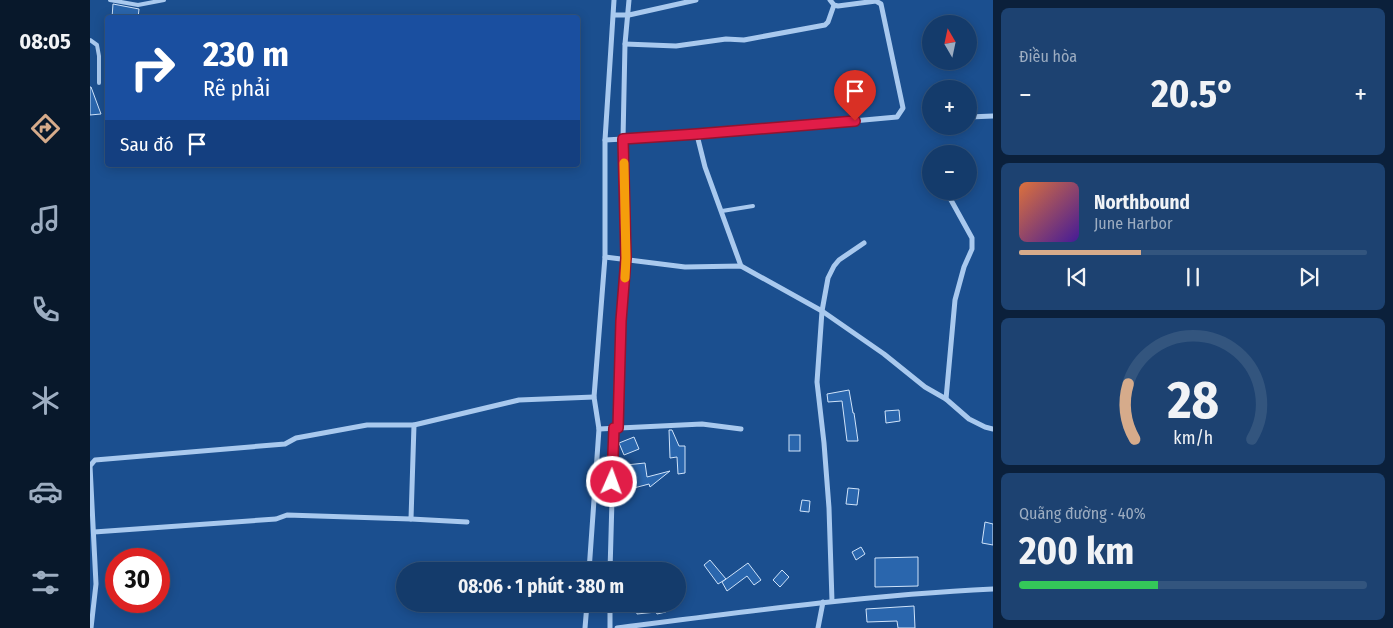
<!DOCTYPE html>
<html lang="vi">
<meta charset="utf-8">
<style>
:root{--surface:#143b6b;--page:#1d4271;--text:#f1f3f6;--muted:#9dadc1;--line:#33557e;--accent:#d6ab8b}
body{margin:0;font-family:"Fira Sans Condensed",sans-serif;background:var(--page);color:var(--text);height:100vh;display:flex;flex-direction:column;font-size:19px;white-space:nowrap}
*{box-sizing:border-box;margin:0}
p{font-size:16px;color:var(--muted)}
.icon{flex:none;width:28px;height:28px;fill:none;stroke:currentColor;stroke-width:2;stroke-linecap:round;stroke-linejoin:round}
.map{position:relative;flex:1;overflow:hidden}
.side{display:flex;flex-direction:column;gap:8px;padding:8px;background:#0b203b;width:400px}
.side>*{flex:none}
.banner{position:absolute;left:15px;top:15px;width:475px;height:152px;border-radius:5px;box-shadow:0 2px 12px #0003,0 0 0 1px var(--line);background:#1a4fa0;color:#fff;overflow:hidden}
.needle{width:32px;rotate:351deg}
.tools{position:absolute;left:832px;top:15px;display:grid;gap:10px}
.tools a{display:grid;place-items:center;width:55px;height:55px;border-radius:50%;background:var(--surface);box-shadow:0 2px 12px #0003,0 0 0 1px var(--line);font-size:25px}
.speed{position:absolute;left:15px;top:548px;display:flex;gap:10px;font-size:25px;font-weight:700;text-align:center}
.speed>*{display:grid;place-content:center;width:65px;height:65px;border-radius:50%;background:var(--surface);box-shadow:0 2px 12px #0003,0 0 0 1px var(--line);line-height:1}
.speed .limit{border:8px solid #d22;background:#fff;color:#111}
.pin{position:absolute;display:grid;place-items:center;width:42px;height:42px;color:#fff;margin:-51px -21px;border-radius:50% 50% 50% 0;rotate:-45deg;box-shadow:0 0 5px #0007}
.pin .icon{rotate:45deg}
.me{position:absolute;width:55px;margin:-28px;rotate:2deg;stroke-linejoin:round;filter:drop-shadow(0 0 4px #0008)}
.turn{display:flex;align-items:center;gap:18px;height:105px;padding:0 15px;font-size:22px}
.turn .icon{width:65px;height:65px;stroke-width:2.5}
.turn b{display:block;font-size:35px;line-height:42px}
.then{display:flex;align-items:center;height:48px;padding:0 15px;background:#0003;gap:10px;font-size:19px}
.big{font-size:38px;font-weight:700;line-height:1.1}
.side .tile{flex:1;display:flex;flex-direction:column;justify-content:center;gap:8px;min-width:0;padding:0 18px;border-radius:8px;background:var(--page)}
.side .dial{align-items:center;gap:0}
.dial svg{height:130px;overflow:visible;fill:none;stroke:var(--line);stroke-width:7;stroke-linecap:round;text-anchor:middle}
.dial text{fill:var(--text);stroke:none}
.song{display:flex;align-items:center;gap:15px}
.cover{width:60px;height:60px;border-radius:8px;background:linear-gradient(135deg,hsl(20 70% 55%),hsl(260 70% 35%))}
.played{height:5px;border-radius:2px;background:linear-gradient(90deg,var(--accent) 35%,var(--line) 35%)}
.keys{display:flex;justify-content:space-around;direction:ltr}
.heat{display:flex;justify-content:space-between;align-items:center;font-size:28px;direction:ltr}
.charge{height:8px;border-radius:4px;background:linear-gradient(90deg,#34c759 40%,var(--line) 0)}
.trip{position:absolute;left:306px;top:562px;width:290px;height:50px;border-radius:25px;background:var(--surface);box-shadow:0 2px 12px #0003,0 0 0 1px var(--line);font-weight:700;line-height:50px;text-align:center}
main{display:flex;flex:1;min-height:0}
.dock{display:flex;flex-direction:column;width:90px;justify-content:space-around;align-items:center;background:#08182b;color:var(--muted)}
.dock .icon{width:35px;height:35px}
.dock .on{color:var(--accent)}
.dock b{font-size:22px;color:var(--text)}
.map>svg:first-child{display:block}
.building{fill:#2a66ad;stroke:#cfe3fa}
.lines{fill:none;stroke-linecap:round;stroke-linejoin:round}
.service{stroke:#a9c9ee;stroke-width:4}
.minor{stroke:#a9c9ee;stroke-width:5}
.route-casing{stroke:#92132f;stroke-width:12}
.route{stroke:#e11d48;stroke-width:9}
.slow{stroke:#f59e0b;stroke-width:9}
</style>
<main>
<nav class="dock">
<b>08:05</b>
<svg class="icon on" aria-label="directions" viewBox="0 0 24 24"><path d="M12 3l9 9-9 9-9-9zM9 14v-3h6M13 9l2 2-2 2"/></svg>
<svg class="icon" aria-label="music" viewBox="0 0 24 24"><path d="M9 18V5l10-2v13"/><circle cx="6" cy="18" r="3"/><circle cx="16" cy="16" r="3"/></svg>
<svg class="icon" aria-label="phone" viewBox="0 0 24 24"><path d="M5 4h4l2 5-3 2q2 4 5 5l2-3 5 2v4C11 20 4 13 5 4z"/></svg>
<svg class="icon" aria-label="climate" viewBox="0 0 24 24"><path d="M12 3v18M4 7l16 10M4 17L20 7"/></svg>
<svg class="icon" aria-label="car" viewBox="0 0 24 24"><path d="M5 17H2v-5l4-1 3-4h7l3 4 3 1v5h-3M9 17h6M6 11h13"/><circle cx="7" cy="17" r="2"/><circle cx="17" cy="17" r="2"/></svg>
<svg class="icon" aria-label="filters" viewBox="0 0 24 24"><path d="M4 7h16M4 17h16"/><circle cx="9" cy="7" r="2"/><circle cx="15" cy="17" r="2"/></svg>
</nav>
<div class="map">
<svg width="903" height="628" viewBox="0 0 903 628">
<rect width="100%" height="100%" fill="#1b4f8f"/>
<g class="building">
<polygon points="23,4 49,9 48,18 22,18"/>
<polygon points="0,87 1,87 11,114 0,115"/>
<polygon points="759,390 763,413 764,413 768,441 757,441 752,401 738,402 737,394"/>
<polygon points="809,410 810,421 796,423 795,411"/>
<polygon points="579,430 582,430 589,446 595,446 595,473 588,474 587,457 580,458"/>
<rect x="699" y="435" width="11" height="16"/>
<polygon points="544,437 549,449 534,455 529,443"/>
<polygon points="555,463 557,477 580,471 560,487 559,484 540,489 539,485 536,486 536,465"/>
<polygon points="758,488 769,489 767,505 756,504"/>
<polygon points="712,500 720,501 719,512 710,511"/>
<polygon points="895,522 903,524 903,545 892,543"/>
<polygon points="771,547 775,554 766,560 762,552"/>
<polygon points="828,557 828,586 785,587 785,558"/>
<polygon points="620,560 636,579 628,584 614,565"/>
<polygon points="658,563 671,580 664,585 657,576 637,591 632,582"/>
<polygon points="692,570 699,577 690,587 683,580"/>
<polygon points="545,604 574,604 576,612 567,614 566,612 547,614"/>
<polygon points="824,606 825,628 808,628 807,621 777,622 776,609"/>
</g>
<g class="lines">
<g class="service">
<polyline points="20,0 48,5 74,0"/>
<polyline points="0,40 7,45 9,56 9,83"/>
<polyline points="632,211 663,206"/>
</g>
<g class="minor">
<polyline points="524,15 539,15 606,0"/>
<polyline points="535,44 586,46 636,39 654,40 735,25 738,22 744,5"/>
<polyline points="879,117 903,116"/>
<polyline points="607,135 615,167 651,266"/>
<polyline points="515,140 607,135 807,117 813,108 791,4 786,1 748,6 744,5 740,0"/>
<polyline points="515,257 595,267 651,266 732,311 794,354 835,387 856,399 879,419 895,427 903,429"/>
<polyline points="856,399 865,300 874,267 882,249 882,238 856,191"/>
<polyline points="528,428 531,321 536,258 533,139 535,44 539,0"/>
<polyline points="509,429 612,424 651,429"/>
<polyline points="321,519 377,522"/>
<polyline points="4,532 186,519 197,515 321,519 324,425"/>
<polyline points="499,571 509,429 504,397 515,257 515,140 524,0"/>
<polyline points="520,571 524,428"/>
<polyline points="742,601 739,508 734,443 727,382 732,311 738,278 744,266 749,260 774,243"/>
<polyline points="1,628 6,584 0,466 5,460 195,444 206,438 277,425 324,425 429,400 504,397"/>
<polyline points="495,628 497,604"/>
<polyline points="520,628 520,604"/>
<path d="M527,628C652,612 777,595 903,589"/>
<polyline points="728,628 733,602"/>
</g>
</g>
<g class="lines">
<defs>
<polyline id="route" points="522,482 524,428 528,428 531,321 536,258 533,139 607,134 765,121"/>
</defs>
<use href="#route" class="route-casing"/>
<use href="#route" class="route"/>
<polyline class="slow" points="534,163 536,258 535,278"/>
</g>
</svg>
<div class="tools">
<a><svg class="needle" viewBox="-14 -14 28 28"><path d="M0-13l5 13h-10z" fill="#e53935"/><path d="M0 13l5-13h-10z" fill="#9dadc1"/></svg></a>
<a>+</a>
<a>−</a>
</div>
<div class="speed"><div class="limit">30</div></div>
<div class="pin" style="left:765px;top:121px;background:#d93025"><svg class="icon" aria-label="arrive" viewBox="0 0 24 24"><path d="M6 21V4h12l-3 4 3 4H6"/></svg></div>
<svg class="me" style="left:522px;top:482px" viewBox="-20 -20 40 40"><circle r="17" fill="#e11d48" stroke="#fff" stroke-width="3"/><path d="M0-11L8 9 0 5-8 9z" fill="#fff"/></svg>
<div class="trip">08:06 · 1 phút · 380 m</div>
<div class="banner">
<div class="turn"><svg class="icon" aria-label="right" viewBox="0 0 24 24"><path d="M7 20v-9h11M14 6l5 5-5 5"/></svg><div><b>230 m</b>Rẽ phải</div></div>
<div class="then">Sau đó<svg class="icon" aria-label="arrive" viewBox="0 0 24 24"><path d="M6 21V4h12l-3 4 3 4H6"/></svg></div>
</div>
</div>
<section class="side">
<div class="tile"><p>Điều hòa</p>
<div class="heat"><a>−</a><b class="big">20.5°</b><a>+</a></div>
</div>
<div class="tile">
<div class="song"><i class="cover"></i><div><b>Northbound</b><p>June Harbor</p></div></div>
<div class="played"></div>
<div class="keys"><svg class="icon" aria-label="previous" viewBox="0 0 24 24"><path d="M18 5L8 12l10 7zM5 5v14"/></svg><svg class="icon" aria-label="pause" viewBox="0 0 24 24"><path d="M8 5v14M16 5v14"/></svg><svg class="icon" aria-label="next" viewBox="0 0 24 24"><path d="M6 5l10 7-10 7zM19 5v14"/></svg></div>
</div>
<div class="tile dial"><svg viewBox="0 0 100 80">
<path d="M14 69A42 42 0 1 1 86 69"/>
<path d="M14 69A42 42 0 0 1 10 35" stroke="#d6ab8b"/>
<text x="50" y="56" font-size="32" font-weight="700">28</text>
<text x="50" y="72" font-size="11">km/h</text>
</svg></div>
<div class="tile"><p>Quãng đường · 40%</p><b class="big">200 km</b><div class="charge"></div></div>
</section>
</main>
